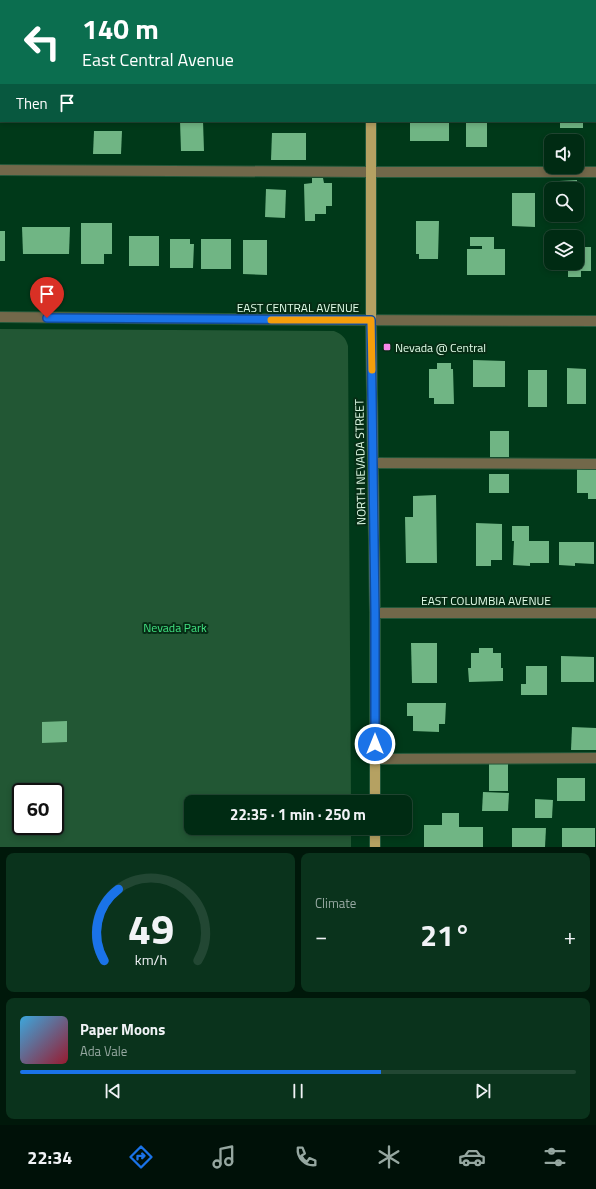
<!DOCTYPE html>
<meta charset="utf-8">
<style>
:root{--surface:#002b13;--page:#0a331c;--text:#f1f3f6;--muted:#95a7a0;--line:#224733;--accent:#1a73e8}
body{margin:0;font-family:"Titillium Web",sans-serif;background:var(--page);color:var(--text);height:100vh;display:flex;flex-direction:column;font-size:15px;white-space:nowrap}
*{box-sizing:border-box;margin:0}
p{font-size:13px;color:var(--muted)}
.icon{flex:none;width:22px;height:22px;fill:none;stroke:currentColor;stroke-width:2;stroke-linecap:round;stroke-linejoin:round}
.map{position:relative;height:847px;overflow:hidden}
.drawer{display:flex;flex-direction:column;gap:6px;padding:6px;background:#00180a;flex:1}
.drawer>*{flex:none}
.banner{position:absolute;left:0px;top:0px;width:596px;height:122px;box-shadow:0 2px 6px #0003,0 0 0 1px var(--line);background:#0b6e4f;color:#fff;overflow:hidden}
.controls{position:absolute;left:544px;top:134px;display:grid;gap:8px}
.controls a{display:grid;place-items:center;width:40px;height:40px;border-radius:8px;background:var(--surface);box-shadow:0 2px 6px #0003,0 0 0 1px var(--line);font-size:20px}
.speed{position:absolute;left:12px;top:783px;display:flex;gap:8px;font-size:20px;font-weight:700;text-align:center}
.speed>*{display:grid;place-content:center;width:52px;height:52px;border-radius:50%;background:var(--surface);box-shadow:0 2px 6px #0003,0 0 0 1px var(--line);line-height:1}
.speed .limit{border:2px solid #111;border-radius:6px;background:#fff;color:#111}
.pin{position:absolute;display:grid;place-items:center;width:34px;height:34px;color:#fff;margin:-41px -17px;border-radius:50% 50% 50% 0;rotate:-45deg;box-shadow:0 0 4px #0007}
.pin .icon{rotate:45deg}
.me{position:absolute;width:44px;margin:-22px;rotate:0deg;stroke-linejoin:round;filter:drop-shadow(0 0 3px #0008)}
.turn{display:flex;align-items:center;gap:14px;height:84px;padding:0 16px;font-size:18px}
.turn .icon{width:52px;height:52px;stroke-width:2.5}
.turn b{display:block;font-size:28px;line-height:34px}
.then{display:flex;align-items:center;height:38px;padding:0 16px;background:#0003;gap:8px;font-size:15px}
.big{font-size:30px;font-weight:700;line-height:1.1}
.drawer .widget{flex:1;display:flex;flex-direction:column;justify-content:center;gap:6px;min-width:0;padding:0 14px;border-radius:8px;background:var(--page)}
.drawer .dial{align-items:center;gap:0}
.dial svg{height:104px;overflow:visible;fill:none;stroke:var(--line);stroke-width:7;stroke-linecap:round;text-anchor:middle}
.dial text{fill:var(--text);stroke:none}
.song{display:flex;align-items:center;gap:12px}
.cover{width:48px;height:48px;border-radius:6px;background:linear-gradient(135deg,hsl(200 70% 55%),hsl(350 70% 35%))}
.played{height:4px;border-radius:2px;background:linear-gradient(90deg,var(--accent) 65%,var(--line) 65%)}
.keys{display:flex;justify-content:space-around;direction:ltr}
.heat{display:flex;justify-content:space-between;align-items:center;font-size:22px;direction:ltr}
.drawer .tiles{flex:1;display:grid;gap:6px;grid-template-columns:1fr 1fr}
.widget:last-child{grid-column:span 2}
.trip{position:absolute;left:184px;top:795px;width:228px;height:40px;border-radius:8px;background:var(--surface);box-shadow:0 2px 6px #0003,0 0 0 1px var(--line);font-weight:700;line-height:40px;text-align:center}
.tabs{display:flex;height:64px;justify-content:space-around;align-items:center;background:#001108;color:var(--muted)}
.tabs .icon{width:28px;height:28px}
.tabs .selected{color:var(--accent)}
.tabs b{font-size:18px;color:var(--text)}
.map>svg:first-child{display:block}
.green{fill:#225734;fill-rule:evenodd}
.building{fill:#70b584}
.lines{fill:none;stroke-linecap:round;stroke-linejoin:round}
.minor-casing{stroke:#24583a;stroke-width:12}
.major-casing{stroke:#24583a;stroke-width:12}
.minor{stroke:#72684a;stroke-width:10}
.major{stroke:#b5a162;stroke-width:10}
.route-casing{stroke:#114b97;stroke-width:10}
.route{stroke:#1a73e8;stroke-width:7}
.slow{stroke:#f59e0b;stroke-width:7}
.poi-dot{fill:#f888e9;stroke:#062d15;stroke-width:1.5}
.labels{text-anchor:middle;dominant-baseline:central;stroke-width:4;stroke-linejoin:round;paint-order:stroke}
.street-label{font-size:12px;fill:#e1fde8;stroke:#062d15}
.poi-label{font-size:12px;fill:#e1fde8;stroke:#062d15;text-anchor:start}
.park-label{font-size:12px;fill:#42e282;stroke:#062d15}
</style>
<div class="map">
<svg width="596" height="847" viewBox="0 0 596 847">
<rect width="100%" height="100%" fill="#003919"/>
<path class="green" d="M0,329L334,331C342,334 346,338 348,346L351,802H191V828H351V847H0ZM21,792H55V826H21Z"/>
<g class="building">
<polygon points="180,121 203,121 204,151 181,151"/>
<rect x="410" y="121" width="39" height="20"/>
<rect x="466" y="121" width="21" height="26"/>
<rect x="560" y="121" width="23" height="7"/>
<polygon points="94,131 122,131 121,154 93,154"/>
<polygon points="272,133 306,133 306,160 271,160"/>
<polygon points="312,178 323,178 324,183 332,183 332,206 326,206 326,214 315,214 315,221 305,221 304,184 312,183"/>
<polygon points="577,180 577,189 560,189 559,181"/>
<polygon points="266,189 286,190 285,218 265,217"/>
<polygon points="512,193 535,193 535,227 512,226"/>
<polygon points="416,221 439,221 438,259 419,259 419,254 416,254"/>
<polygon points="81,223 112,223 112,254 104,254 104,264 81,264"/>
<polygon points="22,227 70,227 69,254 23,254"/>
<rect x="0" y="231" width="5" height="30"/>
<rect x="129" y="236" width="30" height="30"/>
<polygon points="470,237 494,237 494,249 505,249 505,275 467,275 467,249 482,249 482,246 470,246"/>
<polygon points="170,239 190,239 190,244 194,244 193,268 170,268"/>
<rect x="201" y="239" width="30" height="30"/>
<polygon points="243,240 267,240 267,275 243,274"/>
<polygon points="577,247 591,247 591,271 581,271 581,277 568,277 568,271 557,271 557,263 577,263"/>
<polygon points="473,360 505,361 505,387 473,387"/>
<polygon points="437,363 451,363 451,369 453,369 454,404 434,404 434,398 429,398 429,369 437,369"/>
<polygon points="567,368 586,369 586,404 567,404"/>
<rect x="528" y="370" width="19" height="37"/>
<rect x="490" y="431" width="19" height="26"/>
<polygon points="577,469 596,470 596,499 588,499 588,493 577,493"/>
<rect x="489" y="474" width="20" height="19"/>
<polygon points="436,495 437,563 406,563 405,517 413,517 413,496"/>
<polygon points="476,523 502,524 502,560 491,560 491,566 476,566"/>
<polygon points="512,526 529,526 529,541 549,541 549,563 530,563 530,566 513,565 514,541 512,541"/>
<polygon points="559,542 594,542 594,564 575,563 575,566 559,565"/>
<polygon points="411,643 437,643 437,683 412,683"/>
<polygon points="479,648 493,648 493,653 501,653 501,668 503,668 503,681 469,682 468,668 471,668 471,653 479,653"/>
<polygon points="561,656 594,657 594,682 561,682"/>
<polygon points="526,666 547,666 547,695 521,695 521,684 526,684"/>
<polygon points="407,703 446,703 445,724 439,724 439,732 413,731 413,716 407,716"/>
<polygon points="67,721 67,742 42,743 42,722"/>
<polygon points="572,727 596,728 596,750 571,750"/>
<rect x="489" y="764" width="19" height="27"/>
<rect x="557" y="778" width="28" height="23"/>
<polygon points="483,792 509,793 508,811 482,811"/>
<polygon points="535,799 553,800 552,818 535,818"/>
<polygon points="442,813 459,813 459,827 483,827 483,847 424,847 424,825 442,825"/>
<polygon points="512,828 546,828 545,847 512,847"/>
<rect x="562" y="828" width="33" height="19"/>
</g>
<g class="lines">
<defs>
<g id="minor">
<polyline points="0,23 1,23"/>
<polyline points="595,26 596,26"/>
<polyline points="0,170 371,172 596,172"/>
<polyline points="0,317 343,320 596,321"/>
<polyline points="373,463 596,464"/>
<polyline points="375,613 596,613"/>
<polyline points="375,759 596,758"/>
</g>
<g id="major">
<polyline points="371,0 371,1"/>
<polyline points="371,121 371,320 375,613 375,802"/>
<polyline points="375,847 375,828"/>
</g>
</defs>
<use href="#minor" class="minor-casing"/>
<use href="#major" class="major-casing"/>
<use href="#minor" class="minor"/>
<use href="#major" class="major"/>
</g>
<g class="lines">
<defs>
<polyline id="route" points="47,318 371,320 375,613 375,744"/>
</defs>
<use href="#route" class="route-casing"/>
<use href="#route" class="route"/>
<polyline class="slow" points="271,320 371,320 372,370"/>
</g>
<rect class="poi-dot" x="383" y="343" width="8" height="8" rx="2"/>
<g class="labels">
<g class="street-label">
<text x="298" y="307">EAST CENTRAL AVENUE</text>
<text transform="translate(360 462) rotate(-91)">NORTH NEVADA STREET</text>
<text x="486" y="600">EAST COLUMBIA AVENUE</text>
</g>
<g class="poi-label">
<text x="395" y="347">Nevada @ Central</text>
</g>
<g class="park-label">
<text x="175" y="627">Nevada Park</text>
</g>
</g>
</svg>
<div class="controls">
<a><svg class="icon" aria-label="sound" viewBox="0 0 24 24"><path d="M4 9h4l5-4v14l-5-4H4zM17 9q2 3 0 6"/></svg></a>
<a><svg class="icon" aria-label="search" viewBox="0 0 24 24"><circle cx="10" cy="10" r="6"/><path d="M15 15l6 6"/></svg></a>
<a><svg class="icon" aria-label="layers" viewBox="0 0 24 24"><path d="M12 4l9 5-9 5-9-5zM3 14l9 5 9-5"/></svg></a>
</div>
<div class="speed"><div class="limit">60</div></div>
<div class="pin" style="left:47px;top:318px;background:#d93025"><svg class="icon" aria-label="arrive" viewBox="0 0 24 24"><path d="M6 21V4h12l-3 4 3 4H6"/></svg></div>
<svg class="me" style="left:375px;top:744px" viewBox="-20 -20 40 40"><circle r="17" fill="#1a73e8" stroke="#fff" stroke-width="3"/><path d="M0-11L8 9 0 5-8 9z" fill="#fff"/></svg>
<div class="trip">22:35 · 1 min · 250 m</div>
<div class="banner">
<div class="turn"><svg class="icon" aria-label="left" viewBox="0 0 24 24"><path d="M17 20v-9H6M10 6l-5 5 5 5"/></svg><div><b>140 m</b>East Central Avenue</div></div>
<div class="then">Then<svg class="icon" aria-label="arrive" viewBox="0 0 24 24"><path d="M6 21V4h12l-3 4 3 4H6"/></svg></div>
</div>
</div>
<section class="drawer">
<div class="tiles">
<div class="widget dial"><svg viewBox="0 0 100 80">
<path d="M14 69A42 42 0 1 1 86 69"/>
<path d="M14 69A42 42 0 0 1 25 14" stroke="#1a73e8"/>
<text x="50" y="56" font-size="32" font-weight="700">49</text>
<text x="50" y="72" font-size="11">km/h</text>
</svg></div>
<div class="widget"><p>Climate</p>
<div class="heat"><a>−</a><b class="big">21°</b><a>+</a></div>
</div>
<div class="widget">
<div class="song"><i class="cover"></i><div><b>Paper Moons</b><p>Ada Vale</p></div></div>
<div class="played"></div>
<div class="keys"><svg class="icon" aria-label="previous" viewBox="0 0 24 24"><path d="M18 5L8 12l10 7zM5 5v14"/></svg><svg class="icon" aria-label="pause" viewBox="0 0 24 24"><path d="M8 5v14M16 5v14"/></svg><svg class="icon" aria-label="next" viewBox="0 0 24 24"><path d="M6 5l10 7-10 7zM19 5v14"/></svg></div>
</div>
</div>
</section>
<nav class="tabs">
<b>22:34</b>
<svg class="icon selected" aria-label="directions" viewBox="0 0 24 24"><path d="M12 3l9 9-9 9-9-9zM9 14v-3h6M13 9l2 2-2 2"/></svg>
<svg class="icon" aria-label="music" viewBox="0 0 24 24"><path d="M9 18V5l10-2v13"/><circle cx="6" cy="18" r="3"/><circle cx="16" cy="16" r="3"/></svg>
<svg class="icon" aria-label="phone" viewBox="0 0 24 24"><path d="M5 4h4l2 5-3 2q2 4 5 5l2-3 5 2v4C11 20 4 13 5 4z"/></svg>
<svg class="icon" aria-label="climate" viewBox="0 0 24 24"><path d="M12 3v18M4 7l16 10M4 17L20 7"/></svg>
<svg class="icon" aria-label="car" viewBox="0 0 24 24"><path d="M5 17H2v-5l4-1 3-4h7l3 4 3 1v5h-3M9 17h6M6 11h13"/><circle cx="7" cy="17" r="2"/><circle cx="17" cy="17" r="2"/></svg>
<svg class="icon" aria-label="filters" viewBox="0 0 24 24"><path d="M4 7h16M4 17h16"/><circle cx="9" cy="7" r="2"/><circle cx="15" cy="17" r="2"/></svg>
</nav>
